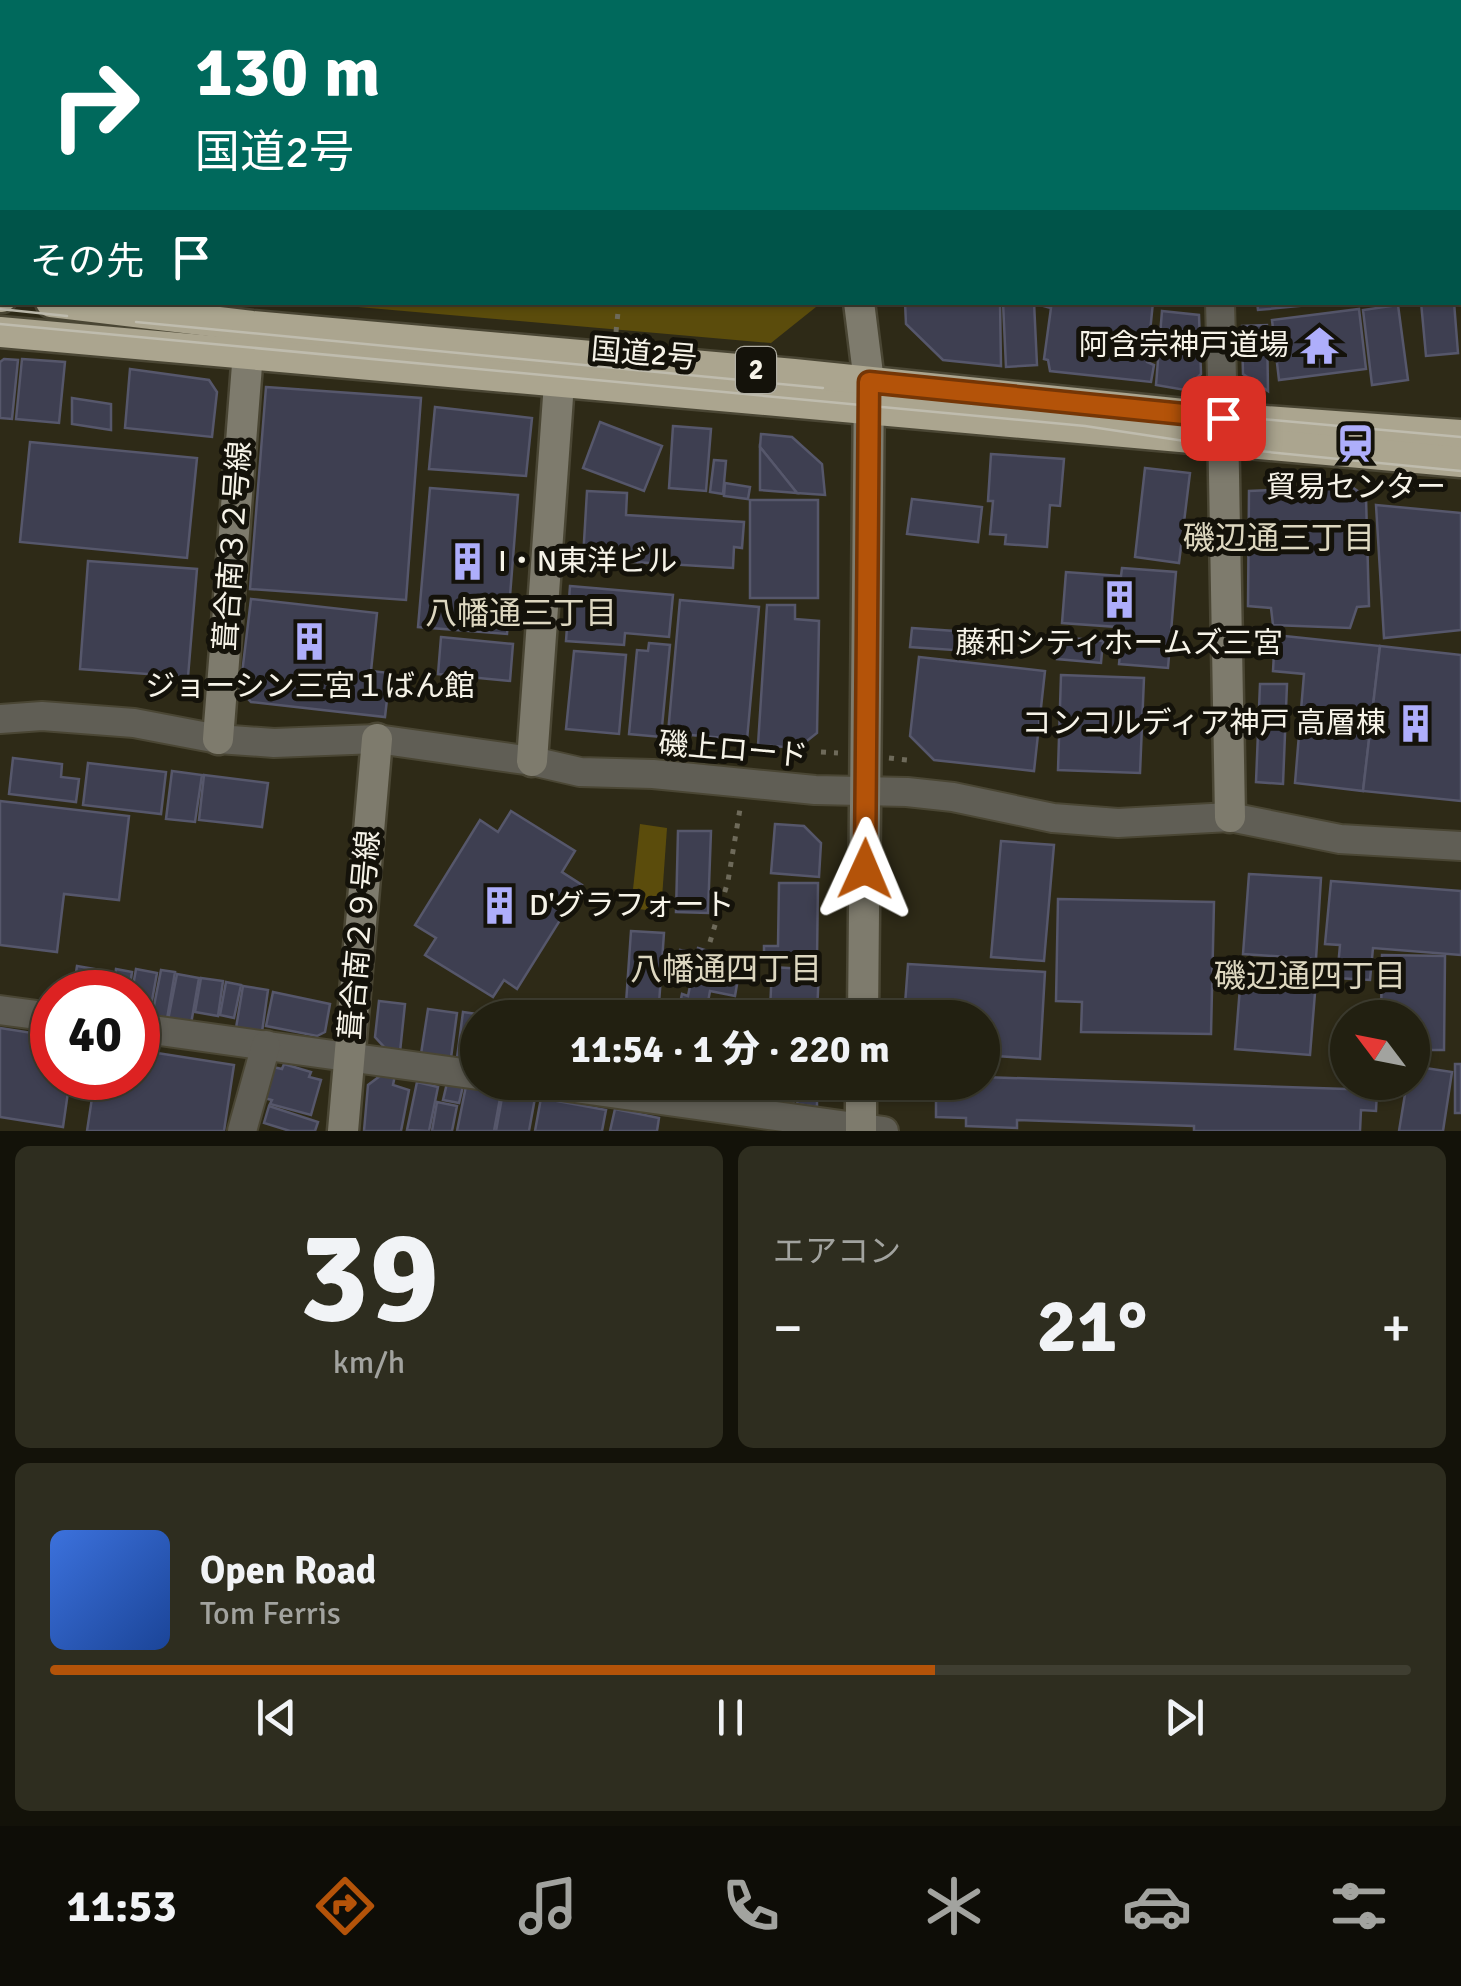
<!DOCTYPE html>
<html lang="ja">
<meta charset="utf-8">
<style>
:root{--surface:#222011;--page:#2e2d1f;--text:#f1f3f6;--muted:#a2a39f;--line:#3f3e31;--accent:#b45309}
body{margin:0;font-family:Signika,"Noto Sans JP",sans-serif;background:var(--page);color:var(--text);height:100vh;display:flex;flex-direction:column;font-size:38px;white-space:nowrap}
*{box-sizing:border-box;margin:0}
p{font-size:32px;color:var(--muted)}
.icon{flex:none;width:55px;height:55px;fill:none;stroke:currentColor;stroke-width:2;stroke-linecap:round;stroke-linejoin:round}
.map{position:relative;height:1131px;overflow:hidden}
.details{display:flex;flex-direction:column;gap:15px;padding:15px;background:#131209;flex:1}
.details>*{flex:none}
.guide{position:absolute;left:0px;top:0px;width:1462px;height:305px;box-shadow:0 2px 8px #0004,0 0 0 2px var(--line);background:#00695c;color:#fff;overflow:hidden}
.needle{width:65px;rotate:302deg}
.controls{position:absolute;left:1330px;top:1000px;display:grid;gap:20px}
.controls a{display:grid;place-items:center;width:100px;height:100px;border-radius:50%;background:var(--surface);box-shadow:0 2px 8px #0004,0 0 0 2px var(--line);font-size:50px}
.speed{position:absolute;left:30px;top:970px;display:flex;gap:20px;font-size:50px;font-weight:700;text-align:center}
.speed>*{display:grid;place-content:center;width:130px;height:130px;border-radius:50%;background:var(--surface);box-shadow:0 2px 8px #0004,0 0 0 2px var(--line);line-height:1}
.speed .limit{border:15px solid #d22;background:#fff;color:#111}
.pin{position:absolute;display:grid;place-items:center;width:85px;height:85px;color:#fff;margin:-42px;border-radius:20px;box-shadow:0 5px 15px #0006}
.me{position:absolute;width:110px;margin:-55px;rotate:1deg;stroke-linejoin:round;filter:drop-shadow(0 0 8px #0008)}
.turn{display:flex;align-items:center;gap:35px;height:210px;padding:0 30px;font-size:45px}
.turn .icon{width:130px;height:130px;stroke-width:2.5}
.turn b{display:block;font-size:70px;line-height:85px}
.then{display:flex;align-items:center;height:95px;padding:0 30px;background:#0003;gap:20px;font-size:38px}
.big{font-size:75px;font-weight:800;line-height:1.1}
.details .card{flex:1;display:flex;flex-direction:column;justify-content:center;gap:15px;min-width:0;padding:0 35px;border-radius:15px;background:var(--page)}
.details .dial{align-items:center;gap:0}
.dial b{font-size:130px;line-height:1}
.song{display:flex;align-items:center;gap:30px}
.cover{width:120px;height:120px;border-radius:15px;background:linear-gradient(135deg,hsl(220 70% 55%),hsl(220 70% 35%))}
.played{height:10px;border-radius:5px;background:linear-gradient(90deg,var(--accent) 65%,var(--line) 65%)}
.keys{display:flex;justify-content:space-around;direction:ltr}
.heat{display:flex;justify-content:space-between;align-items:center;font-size:55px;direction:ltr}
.details .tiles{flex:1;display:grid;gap:15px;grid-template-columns:1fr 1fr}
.card:last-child{grid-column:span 2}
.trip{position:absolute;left:460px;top:1000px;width:540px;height:100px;border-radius:50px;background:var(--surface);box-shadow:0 2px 8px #0004,0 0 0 2px var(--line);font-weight:800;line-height:100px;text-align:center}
.menu{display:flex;height:160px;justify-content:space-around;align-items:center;background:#0e0d07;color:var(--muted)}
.menu .icon{width:70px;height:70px}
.menu .on{color:var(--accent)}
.menu b{font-size:45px;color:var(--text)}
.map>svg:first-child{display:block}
.green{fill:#5b4c0c}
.building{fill:#3e3f51;stroke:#56576b;stroke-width:2.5}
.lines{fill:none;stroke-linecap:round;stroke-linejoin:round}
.street-casing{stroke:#4a4634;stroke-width:32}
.secondary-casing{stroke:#4a4634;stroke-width:35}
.highway-casing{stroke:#4a4634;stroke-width:35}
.path{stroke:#6e6a5a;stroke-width:5;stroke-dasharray:5 8;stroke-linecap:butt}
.street{stroke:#605e55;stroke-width:28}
.secondary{stroke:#7e7b6d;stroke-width:30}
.highway{stroke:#aba58f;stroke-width:30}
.tram{stroke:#bfbcae;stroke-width:2.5}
.route-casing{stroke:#753606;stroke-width:25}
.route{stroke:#b45309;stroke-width:18}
.labels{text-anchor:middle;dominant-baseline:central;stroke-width:10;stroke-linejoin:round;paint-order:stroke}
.shield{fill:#14120a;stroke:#b2b0a5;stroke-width:2.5}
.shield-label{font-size:28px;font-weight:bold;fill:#f6f3e8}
.poi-label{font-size:30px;fill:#f6f3e8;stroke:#14120a}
.street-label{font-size:30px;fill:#f6f3e8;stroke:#14120a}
.neighbourhood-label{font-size:32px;fill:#ddd7c0;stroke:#14120a}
</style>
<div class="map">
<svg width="1461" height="1131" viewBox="0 0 1461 1131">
<rect width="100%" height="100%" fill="#2e2a17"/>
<g class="green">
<rect x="296" y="0" width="495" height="2"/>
<polygon points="816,303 816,307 771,343 312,303"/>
<polygon points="640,824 667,828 661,912 631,908"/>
</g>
<g class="building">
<polygon points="124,0 252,0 124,2"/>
<rect x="880" y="0" width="105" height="2"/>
<polygon points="905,302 1000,302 1001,366 943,360 906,324"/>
<polygon points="1003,302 1034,302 1037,365 1006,367"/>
<polygon points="1040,302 1153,302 1147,362 1154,365 1151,382 1050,371 1048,360 1044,359 1051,308 1040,305"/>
<polygon points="1257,302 1340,302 1258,310"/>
<polygon points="1421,302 1454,302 1458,353 1426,356"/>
<polygon points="1398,305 1408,380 1372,385 1363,310"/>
<polygon points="1359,309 1366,369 1279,380 1272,320"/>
<polygon points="1162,311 1199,315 1201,374 1185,390 1156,385"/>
<polygon points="1267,325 1268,391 1243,374 1242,335 1242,326"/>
<polygon points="4,359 18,360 12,419 0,418 0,362"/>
<polygon points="22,359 65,362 59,423 16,419"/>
<polygon points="130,369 209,380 217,392 212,437 125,428"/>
<polygon points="266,387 421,398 406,600 250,589"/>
<polygon points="72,398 111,404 111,430 72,424"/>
<polygon points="435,407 532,418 526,476 429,469"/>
<polygon points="600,422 662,446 644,491 583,468"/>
<polygon points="673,426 711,429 706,491 669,488"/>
<polygon points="761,434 792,437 822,464 825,495 797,493 760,447"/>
<polygon points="30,442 197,458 187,558 20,542"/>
<polygon points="760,447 797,493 760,490"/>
<polygon points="991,454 1064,459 1060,506 1050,505 1047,547 1005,544 1006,535 990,534 993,501 988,501"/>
<polygon points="714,460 726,461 723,494 710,492"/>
<polygon points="1145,468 1190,473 1179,563 1135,557"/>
<polygon points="725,483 750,487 748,499 724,496"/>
<polygon points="1352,487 1366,497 1369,606 1357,607 1350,628 1273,625 1271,608 1248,606 1249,491"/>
<polygon points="430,488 518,495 507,634 418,627"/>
<polygon points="587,491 627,493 626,515 744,522 742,548 734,547 733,568 583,559"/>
<polygon points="912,499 982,507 978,542 907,534"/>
<rect x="750" y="500" width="68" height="98"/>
<polygon points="1376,505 1461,513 1461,630 1384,638"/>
<polygon points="88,561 197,569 188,677 80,669"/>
<polygon points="1122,568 1176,572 1168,668 1119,664 1120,654 1105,652 1106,642 1116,643 1117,627 1062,623 1066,572 1121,576"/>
<polygon points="570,586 673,595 669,637 625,633 624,645 566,641"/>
<polygon points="251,599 377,613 371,671 390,673 385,717 251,702 240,690"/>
<polygon points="680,600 759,607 747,740 668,733"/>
<polygon points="767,605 795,605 795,619 819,621 817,733 798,748 758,745"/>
<polygon points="912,628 969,632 968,651 910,647"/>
<polygon points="1275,635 1380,646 1363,791 1295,783 1304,674 1273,671"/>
<polygon points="441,637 513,644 510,681 438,674"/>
<polygon points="1059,637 1103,641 1101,663 1057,659"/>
<polygon points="649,643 670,645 661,737 629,734 637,650 648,651"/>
<polygon points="1380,646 1461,655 1461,801 1363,791"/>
<polygon points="574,651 626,655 619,734 566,729"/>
<polygon points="919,657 1045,671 1034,771 934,760 910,736"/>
<polygon points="1061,675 1144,678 1140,773 1058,770"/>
<polygon points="1260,684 1287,684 1283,784 1256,782"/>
<polygon points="13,758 62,764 61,777 79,779 76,802 9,794"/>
<polygon points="88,763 166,772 161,814 83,805"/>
<polygon points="172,771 202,775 195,822 166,819"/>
<polygon points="204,775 268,783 262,827 199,820"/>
<polygon points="0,801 129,816 119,900 64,894 57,952 0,945"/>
<polygon points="511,811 575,851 562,872 582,885 517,989 504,980 493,997 425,955 436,938 415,925 480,820 498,832"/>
<polygon points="775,824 804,826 821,843 819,877 771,873"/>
<polygon points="678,831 711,831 708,913 676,912"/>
<polygon points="1001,841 1054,845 1044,961 991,957"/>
<polygon points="1249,874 1321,878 1316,959 1243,954"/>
<polygon points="1331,881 1461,891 1461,955 1373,948 1370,980 1337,978 1340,945 1325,944"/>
<polygon points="779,883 818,883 817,960 764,959 764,946 778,946"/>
<polygon points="1058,899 1214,902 1211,1034 1081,1032 1082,1002 1056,1001"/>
<polygon points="631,931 664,933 658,1018 625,1018"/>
<polygon points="698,948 741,961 735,996 710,991 708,1002 717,1004 715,1018 677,1017 682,994 688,996 690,986 673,983 680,950 697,953"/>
<polygon points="1382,955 1445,956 1444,1050 1412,1050 1412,1018 1381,1018"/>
<polygon points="1242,963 1317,968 1310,1055 1235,1049"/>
<polygon points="908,964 1045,972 1040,1059 982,1055 982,1018 904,1018"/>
<polygon points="77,966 112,972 109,992 73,992"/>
<polygon points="772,967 819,970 817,1013 770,1011"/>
<polygon points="116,969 132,972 129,992 113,992"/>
<polygon points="136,969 157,973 149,1017 138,1015 138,992 132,992"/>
<polygon points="161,970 175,972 167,1019 152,1016"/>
<polygon points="177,974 199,978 191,1024 168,1020"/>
<polygon points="201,978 223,981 218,1016 195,1012"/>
<polygon points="226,982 241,985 234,1018 220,1015"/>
<polygon points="243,986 268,990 262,1032 236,1028"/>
<polygon points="273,992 330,1004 325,1032 317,1036 266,1026"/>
<polygon points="379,1001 405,1004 400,1052 387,1050 375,1037"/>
<polygon points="428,1009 457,1013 451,1058 421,1054"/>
<polygon points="463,1012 491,1016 478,1018 478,1060 457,1058"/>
<polygon points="0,1028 52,1036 52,1078 70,1078 63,1127 0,1117"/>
<polygon points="138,1050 234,1065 224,1131 87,1131 95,1078 138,1078"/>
<polygon points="284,1064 311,1072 309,1077 321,1080 311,1115 270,1104 272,1100 264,1098 273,1067 282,1069"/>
<rect x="1455" y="1064" width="6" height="49"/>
<polygon points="1412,1066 1452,1072 1443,1131 1399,1131 1407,1082 1412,1082"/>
<polygon points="384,1073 395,1075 393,1085 409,1090 401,1131 364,1131 368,1085"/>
<polygon points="982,1077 1377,1090 1376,1111 1361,1110 1360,1131 1194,1131 1194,1126 1017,1120 1017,1128 966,1126 966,1118 936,1117 936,1100 927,1100 928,1083 982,1082"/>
<polygon points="417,1082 438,1087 429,1131 407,1130"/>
<polygon points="706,1082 755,1082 753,1099 704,1093"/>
<polygon points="763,1082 796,1082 793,1105 761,1101"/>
<polygon points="800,1082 817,1082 817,1107 797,1104"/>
<polygon points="447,1083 463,1086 459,1103 443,1100"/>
<polygon points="466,1086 501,1093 494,1131 457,1131"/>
<polygon points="503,1092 535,1098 529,1131 496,1131"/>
<polygon points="541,1098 606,1110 602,1131 535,1131"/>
<polygon points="437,1102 457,1106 452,1131 432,1131"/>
<polygon points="269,1106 318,1122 315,1131 290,1131 264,1123"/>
<polygon points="615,1109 659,1118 657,1131 610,1131"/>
</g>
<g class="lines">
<defs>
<g id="street">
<polyline points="1188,0 1188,2"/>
<polyline points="274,2 274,0"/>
<polyline points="0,22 2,22"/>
<polyline points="1220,302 1223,418"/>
<polyline points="0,719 42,716 134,723 218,739 274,743 377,739 532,761 580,772 653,774 815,790 907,792 953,797 1053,818 1118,823 1230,817 1340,839 1461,846"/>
<polyline points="0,1010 52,1017"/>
<polyline points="138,1028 478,1075"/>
<polyline points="532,1082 884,1131"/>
<polyline points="242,1131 266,1045"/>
</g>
<g id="secondary">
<polyline points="837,0 837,2"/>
<polyline points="1460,105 1461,105"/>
<polyline points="859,302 869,382 863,1018"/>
<polyline points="1223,418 1230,817"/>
<polyline points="218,739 248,352"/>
<polyline points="532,761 561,355"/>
<polyline points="343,1131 377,739"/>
<polyline points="861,1131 861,1082"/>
</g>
<g id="highway">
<polyline points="0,297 2,297"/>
<polyline points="51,302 252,326 794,374 1223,418 1461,435"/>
<polyline points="0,332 1461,462"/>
</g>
</defs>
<use href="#street" class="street-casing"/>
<use href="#secondary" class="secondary-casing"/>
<use href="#highway" class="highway-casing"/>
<g class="path">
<polyline points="1460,143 1461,143"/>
<polyline points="616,332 619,302"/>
<polyline points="821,752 838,753"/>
<polyline points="889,758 907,760"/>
<polyline points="710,942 728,881 740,809"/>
</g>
<use href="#street" class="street"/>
<use href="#secondary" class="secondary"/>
<use href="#highway" class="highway"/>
<g class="tram">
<polyline points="0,309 67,316"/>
<polyline points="136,322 823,388"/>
<polyline points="0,324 1085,426 1238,449 1461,471"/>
<polyline points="1047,408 1239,417 1461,437"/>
</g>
</g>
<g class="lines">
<defs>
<polyline id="route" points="865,869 869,382 1223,418"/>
</defs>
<use href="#route" class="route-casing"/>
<use href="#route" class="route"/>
</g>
<defs>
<symbol id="temple-bare" viewBox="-9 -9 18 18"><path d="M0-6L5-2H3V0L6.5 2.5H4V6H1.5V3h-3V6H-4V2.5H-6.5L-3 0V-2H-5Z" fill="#aeaefb" stroke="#14120a" stroke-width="2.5" paint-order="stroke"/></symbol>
<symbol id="station-bare" viewBox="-9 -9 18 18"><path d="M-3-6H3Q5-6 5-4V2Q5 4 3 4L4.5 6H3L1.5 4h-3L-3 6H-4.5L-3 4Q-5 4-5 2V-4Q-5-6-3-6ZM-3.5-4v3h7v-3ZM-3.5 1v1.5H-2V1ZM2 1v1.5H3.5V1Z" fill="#aeaefb" stroke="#14120a" stroke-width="2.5" paint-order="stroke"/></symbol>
<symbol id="building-bare" viewBox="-9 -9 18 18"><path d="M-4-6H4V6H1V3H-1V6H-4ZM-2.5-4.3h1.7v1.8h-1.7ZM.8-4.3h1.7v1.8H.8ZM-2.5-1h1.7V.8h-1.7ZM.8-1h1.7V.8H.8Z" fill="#aeaefb" stroke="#14120a" stroke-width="2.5" paint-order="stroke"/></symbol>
</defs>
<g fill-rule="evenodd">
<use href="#temple-bare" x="1292" y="318" width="55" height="55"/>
<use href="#station-bare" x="1328" y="416" width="55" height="55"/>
<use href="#building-bare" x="440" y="534" width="55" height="55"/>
<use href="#building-bare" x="1092" y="572" width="55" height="55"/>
<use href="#building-bare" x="282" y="614" width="55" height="55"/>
<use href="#building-bare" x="1388" y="696" width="55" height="55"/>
<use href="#building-bare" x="472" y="878" width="55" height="55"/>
</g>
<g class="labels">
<rect class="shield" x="736" y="347" width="40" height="46" rx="8"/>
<g class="shield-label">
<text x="756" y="370">2</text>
</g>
<g class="poi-label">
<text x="1289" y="345" text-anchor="end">阿含宗神戸道場</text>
<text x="1356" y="487">貿易センター</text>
<text x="498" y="561" text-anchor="start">I・N東洋ビル</text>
<text x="1119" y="643">藤和シティホームズ三宮</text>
<text x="310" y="686">ジョーシン三宮１ばん館</text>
<text x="1386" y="723" text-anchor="end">コンコルディア神戸 高層棟</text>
<text x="529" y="905" text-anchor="start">D'グラフォート</text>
</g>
<g class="street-label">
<text transform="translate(644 354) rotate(5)">国道2号</text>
<text transform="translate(233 546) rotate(-86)">葺合南３２号線</text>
<text transform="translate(733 750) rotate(5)">磯上ロード</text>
<text transform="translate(360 935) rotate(-85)">葺合南２９号線</text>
</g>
<g class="neighbourhood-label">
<text x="1279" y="538">磯辺通三丁目</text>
<text x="521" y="613">八幡通三丁目</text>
<text x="726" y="969">八幡通四丁目</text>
<text x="1310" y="976">磯辺通四丁目</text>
</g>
</g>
</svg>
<div class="controls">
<a><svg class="needle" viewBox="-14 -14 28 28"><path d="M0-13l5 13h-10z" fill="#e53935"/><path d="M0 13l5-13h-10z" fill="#a2a39f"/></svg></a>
</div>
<div class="speed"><div class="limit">40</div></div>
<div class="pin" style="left:1223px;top:418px;background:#d93025"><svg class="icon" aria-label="arrive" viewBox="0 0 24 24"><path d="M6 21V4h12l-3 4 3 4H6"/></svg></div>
<svg class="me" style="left:865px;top:869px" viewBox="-20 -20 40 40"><path d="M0-17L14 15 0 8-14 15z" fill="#b45309" stroke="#fff" stroke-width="4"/></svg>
<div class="trip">11:54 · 1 分 · 220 m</div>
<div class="guide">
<div class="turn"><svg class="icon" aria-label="right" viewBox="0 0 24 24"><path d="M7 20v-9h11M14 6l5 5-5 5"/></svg><div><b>130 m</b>国道2号</div></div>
<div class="then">その先<svg class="icon" aria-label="arrive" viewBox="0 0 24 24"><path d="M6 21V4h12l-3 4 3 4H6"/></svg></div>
</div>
</div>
<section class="details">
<div class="tiles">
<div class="card dial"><b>39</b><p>km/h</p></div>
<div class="card"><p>エアコン</p>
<div class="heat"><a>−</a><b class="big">21°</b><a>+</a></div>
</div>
<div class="card">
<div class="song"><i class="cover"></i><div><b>Open Road</b><p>Tom Ferris</p></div></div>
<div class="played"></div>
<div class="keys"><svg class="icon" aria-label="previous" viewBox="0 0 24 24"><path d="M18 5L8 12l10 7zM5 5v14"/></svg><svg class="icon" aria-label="pause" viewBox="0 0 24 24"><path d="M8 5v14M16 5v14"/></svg><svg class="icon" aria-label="next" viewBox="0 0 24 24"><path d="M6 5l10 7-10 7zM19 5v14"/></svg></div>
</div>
</div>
</section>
<nav class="menu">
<b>11:53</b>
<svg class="icon on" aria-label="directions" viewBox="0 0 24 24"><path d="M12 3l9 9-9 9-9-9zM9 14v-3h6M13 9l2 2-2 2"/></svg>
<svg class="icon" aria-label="music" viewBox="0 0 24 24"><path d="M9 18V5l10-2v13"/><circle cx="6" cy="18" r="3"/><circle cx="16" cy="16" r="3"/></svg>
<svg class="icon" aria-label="phone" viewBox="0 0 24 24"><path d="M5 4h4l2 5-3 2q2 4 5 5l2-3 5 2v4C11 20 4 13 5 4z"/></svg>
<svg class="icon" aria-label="climate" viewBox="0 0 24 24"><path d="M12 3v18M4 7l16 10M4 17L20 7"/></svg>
<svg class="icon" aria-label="car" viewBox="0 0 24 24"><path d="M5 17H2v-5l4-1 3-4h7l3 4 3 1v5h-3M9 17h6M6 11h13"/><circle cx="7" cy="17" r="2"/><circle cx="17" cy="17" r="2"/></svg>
<svg class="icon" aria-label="filters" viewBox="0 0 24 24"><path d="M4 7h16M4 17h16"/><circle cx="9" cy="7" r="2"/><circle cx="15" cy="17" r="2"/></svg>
</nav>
